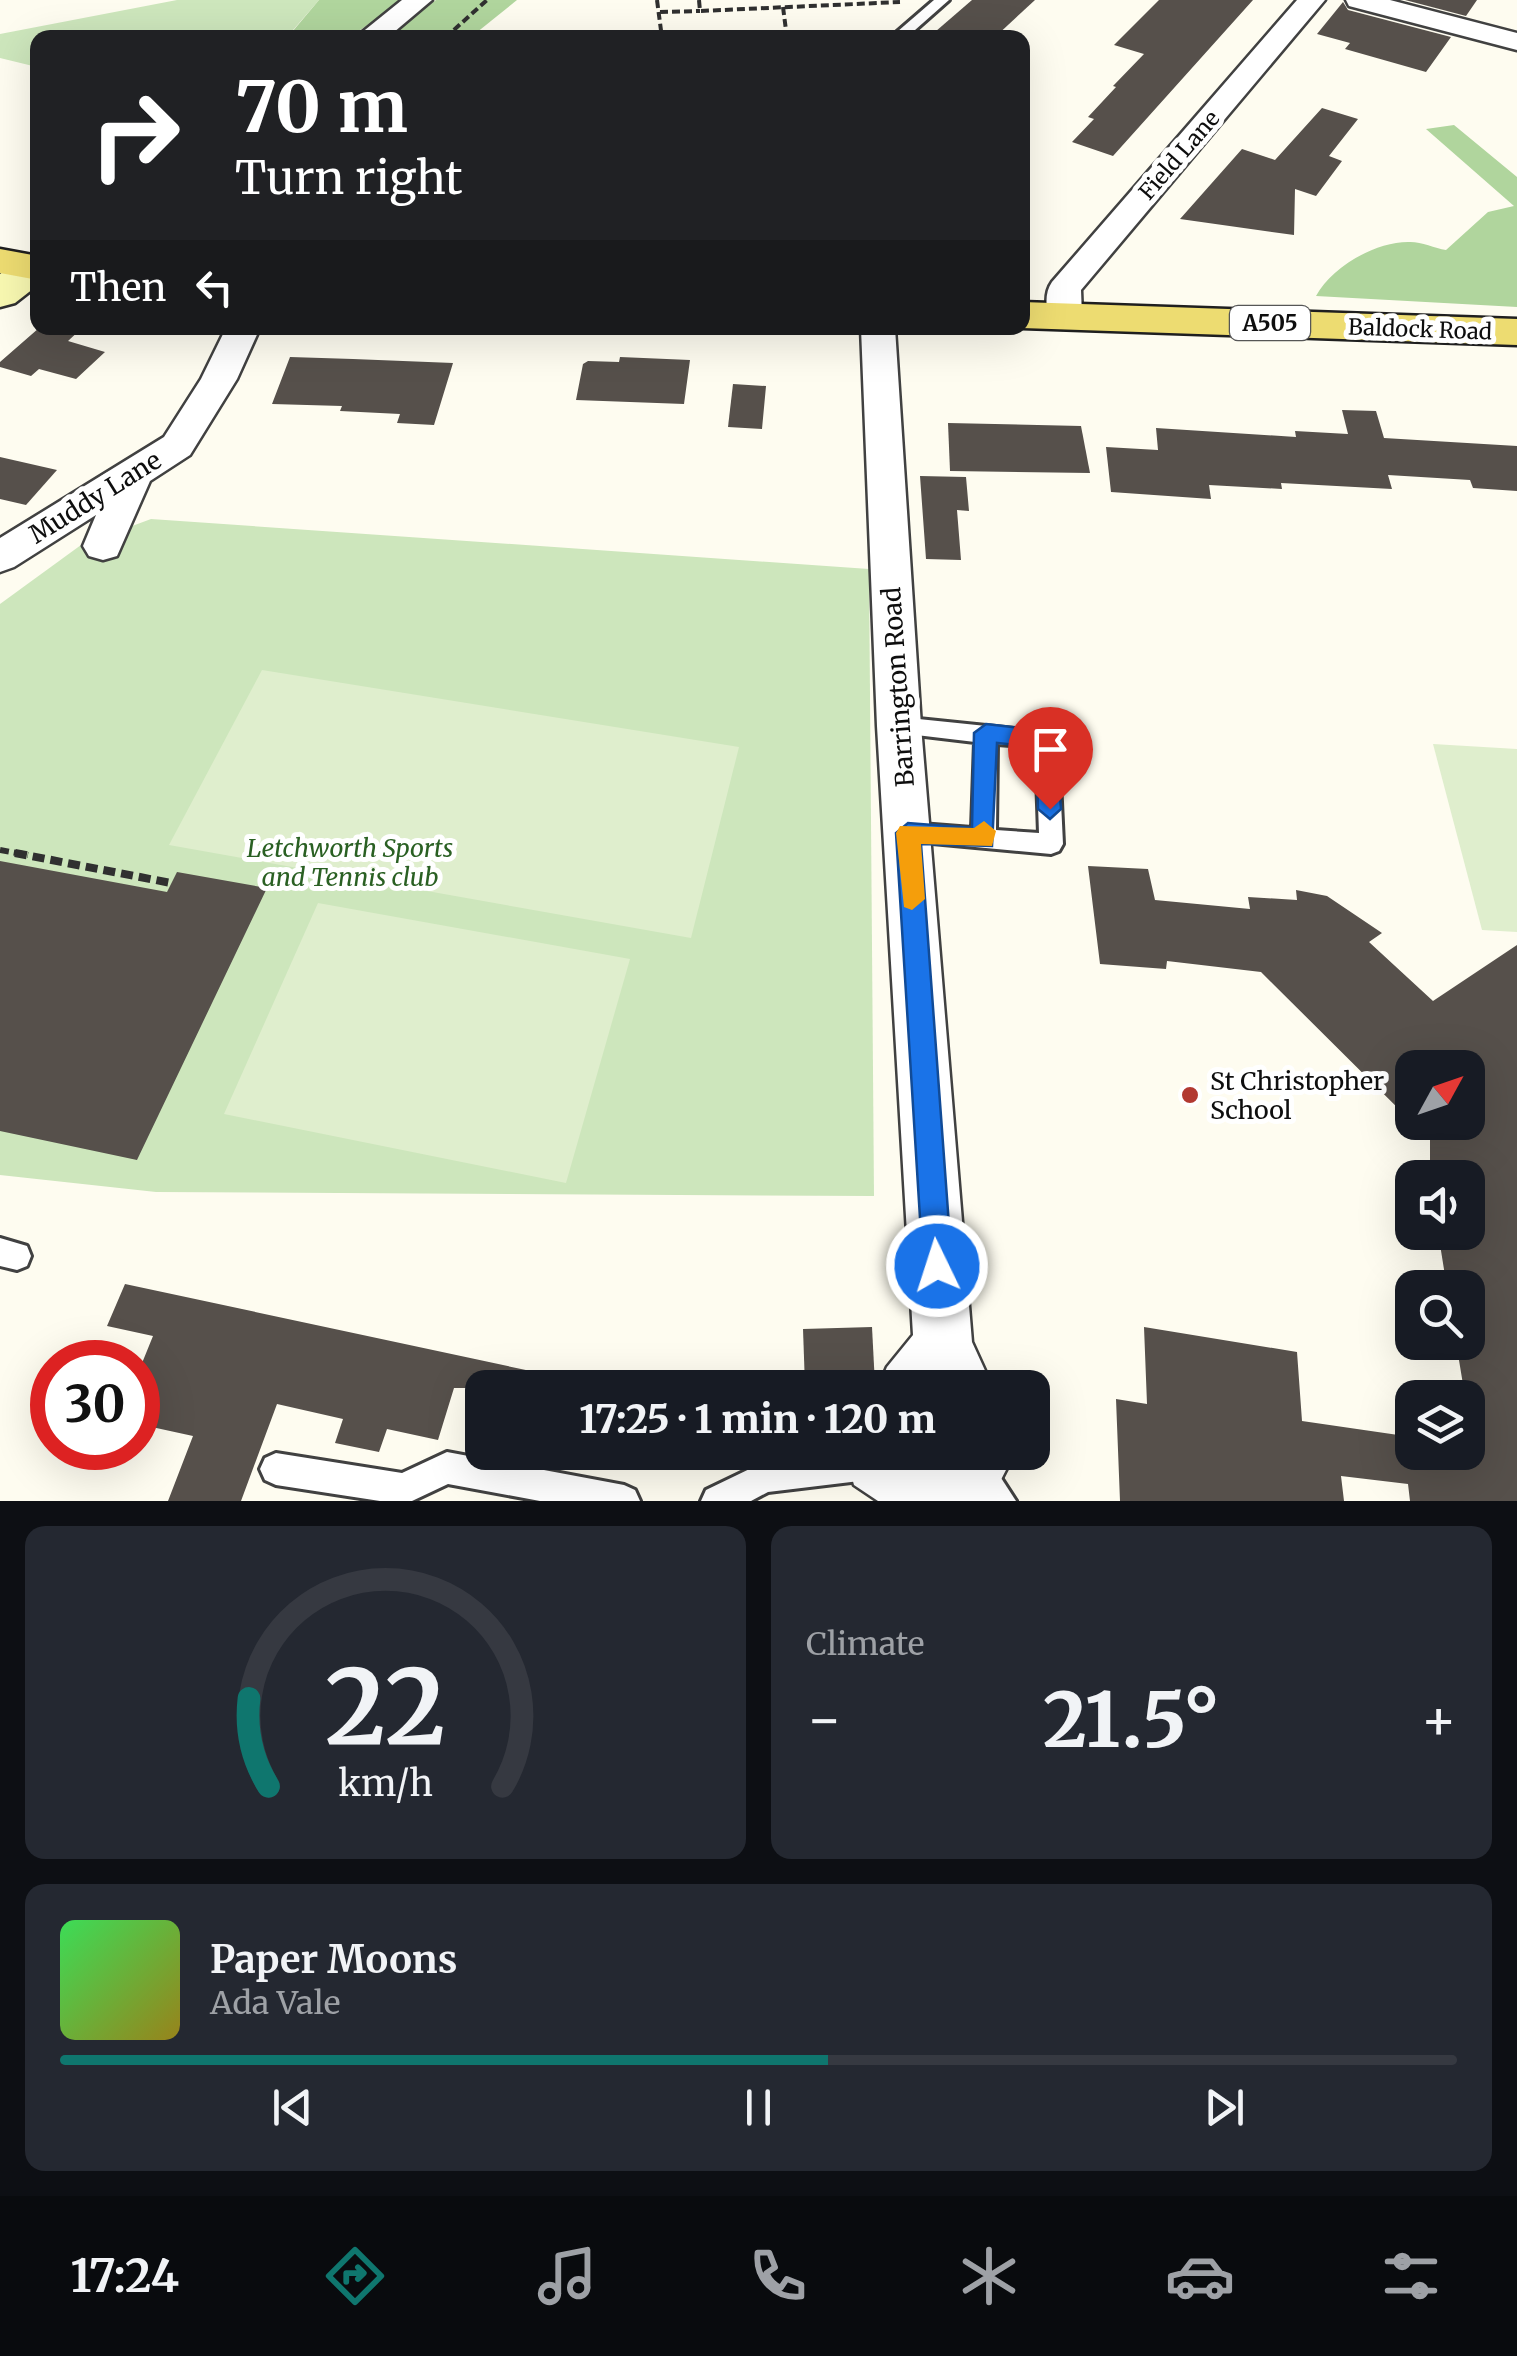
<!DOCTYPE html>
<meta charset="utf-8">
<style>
:root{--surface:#171b24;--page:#242831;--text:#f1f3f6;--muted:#9ea1a6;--line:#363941;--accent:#0f766e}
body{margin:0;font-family:Merriweather,serif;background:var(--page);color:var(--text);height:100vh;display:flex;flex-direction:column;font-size:38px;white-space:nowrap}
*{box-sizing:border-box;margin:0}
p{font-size:32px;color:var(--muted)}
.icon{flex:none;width:55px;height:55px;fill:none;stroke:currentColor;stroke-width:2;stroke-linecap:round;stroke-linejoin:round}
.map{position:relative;height:1501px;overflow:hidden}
.panel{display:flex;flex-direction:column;gap:25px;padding:25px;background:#0d0f14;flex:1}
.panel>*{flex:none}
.guide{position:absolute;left:30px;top:30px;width:1000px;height:305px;border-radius:20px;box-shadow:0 10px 40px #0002;background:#202124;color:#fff;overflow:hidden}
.needle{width:65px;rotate:50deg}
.controls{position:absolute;left:1395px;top:1050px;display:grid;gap:20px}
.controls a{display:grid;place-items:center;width:90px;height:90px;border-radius:20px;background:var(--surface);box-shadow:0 10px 40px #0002;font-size:50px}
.speed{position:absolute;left:30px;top:1340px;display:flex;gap:20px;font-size:50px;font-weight:700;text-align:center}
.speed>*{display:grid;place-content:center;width:130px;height:130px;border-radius:50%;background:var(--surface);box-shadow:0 10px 40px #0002;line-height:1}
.speed .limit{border:15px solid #d22;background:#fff;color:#111}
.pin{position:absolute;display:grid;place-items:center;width:85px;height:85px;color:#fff;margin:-102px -42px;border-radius:50% 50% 50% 0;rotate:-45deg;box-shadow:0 0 10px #0007}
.pin .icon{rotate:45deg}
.me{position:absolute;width:110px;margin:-55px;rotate:356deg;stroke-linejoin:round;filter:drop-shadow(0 0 8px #0008)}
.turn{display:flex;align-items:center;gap:35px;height:210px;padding:0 40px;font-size:45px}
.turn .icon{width:130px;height:130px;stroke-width:2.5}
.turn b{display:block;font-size:70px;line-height:85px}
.then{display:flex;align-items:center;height:95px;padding:0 40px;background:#0003;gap:20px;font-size:38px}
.big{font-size:75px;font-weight:800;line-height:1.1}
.panel .widget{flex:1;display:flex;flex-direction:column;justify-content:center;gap:15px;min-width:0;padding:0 35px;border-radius:20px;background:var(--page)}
.panel .dial{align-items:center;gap:0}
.dial svg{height:260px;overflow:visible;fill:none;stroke:var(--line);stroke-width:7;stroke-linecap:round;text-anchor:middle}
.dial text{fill:var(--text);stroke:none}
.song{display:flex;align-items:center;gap:30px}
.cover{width:120px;height:120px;border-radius:15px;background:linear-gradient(135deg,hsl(130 70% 55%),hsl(50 70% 35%))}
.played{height:10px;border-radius:5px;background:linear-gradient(90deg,var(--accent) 55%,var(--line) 55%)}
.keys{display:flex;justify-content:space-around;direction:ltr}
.heat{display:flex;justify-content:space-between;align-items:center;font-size:55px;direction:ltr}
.panel .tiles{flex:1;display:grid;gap:25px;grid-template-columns:1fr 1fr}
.widget:last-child{grid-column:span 2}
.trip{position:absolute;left:465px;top:1370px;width:585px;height:100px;border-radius:20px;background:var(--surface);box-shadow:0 10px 40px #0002;font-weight:800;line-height:100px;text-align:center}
.tabs{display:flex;height:160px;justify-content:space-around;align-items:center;background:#090b0e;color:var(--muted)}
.tabs .icon{width:70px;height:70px}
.tabs .selected{color:var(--accent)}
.tabs b{font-size:45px;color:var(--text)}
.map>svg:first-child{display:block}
.green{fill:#cde6bc}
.forest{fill:#b0d59d}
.pitch{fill:#dfeecd}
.building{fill:#56504b;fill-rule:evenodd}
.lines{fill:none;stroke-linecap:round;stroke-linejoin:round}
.lane-casing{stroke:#414141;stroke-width:6}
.street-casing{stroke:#414141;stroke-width:5}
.secondary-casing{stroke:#303030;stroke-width:5}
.primary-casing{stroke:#1f1f1f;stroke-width:5}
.path-far2{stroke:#303030;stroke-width:4;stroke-dasharray:8 4;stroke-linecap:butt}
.path-far1{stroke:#303030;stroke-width:6;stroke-dasharray:9 5;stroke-linecap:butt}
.path{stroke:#303030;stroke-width:8;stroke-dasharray:12 6;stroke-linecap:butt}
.lane{fill:#fff;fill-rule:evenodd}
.street{fill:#fff;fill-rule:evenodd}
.secondary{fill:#f8f8b1;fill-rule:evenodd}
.primary{fill:#eddc71;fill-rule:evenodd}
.route{fill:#1a73e8;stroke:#114b97;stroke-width:2.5}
.slow{fill:#f59e0b}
.poi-dot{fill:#b23931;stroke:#fff;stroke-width:4}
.labels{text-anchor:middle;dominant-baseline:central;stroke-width:10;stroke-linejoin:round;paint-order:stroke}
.far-street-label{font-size:22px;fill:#0e0e0e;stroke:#fff}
.shield{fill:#fff;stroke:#565656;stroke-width:2.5}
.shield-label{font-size:22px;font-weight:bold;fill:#0e0e0e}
.street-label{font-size:25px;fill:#0e0e0e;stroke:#fff}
.park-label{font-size:25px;font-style:italic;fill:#2a6023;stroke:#fff}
.poi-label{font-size:25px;fill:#0e0e0e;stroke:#fff;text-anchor:start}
</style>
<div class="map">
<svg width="1517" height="1501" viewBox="0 0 1517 1501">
<rect width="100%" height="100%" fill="#fefcf0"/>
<g class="green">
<polygon points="177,0 319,0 287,37 38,38 37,67 0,58 0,34"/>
<polygon points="151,519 869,569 874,1196 156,1192 0,1175 0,604 81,545"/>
</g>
<g class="forest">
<polygon points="319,0 404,0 350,37 287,38"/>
<polygon points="436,0 517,0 471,37 384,38"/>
<path d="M1454,125L1517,177V307L1316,296C1331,268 1374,242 1408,242C1420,241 1434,248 1446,250L1488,212L1514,206L1426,129Z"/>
</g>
<g class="pitch">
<polygon points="262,670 739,747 691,938 169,845"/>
<polygon points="1433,744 1517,749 1517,932 1482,930"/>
<polygon points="318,903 630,959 566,1183 224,1114"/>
</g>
<g class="building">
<polygon points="972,0 1035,0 994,38 928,38"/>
<polygon points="1159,0 1253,0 1113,156 1072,142 1094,119 1088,117 1116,87 1113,86 1144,54 1114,45"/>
<polygon points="1405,0 1477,0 1466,16"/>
<polygon points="1343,2 1348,10 1451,37 1426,72 1345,49 1350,43 1317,34"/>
<polygon points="1322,108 1358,119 1329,156 1342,161 1316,196 1295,189 1294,235 1180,219 1242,149 1275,160"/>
<polygon points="39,328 82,328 68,341 105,352 76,379 39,369 31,376 0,367 0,362"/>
<polygon points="290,357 353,359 453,363 434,425 397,423 400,414 340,411 342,406 272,404"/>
<polygon points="620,357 690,360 684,404 576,400 583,364 588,361 619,362"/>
<polygon points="733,384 766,386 762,429 728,427"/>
<polygon points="1342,410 1376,411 1384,438 1517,446 1517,491 1473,488 1470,480 1388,475 1392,489 1281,483 1282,489 1209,485 1211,499 1111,492 1106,447 1158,450 1156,428 1296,437 1295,431 1348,434"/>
<polygon points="948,423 1081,426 1090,473 950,471"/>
<polygon points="0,457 57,470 26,505 0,499"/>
<polygon points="920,476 966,477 969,511 957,510 961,560 926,559"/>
<polygon points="0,861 167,892 177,872 267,888 137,1160 0,1131"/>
<path d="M1088,866L1148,869L1155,900L1250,909L1248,897L1297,900L1296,890L1327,896L1382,933L1369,942L1433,1001L1517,945V1501H1410L1408,1484L1341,1476L1344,1501H1120L1116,1399L1147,1404L1144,1327L1297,1352L1302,1421L1412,1437V1452H1468V1444L1473,1445L1456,1342H1468V1288H1447L1438,1232H1468V1178H1430V1140L1261,972L1167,961L1166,969L1100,964ZM1412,1068H1468V1122H1412Z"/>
<polygon points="125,1284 540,1373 538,1388 454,1388 438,1440 387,1429 379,1452 335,1443 343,1419 277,1404 241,1501 168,1501 193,1436 138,1424 138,1373 153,1336 107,1326"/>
<polygon points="872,1327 875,1385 805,1386 803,1329"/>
<polygon points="498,1452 558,1452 554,1468 497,1457"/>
</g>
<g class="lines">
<defs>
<g id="lane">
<polygon points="934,0 949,0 906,38 890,38"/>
<path d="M899,717L1055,733L1058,739L1063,844L1059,851L1051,854L900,840L896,833L900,826L908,823L972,828L975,742L891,732L888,726L891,720ZM997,744L1036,747L1039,833L996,830Z"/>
<polygon points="0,1238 27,1246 31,1256 27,1266 17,1270 0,1266"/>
<polygon points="447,1452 624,1485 635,1490 640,1501 540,1501 448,1484 412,1501 380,1501 276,1485 265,1480 260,1469 265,1458 276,1453 402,1473"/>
<polygon points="836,1452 887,1452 892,1463 887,1474 876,1479 768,1492 751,1501 701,1501 706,1490 766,1461"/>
<polygon points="979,1456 990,1461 1016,1501 981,1501 963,1472 968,1461"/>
</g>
<g id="street">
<polygon points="402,0 432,0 387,38 355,38"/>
<path d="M1297,0H1325L1081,290L1082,316L1077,324H1053C1045,312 1044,293 1052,282Z"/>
<polygon points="1346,0 1390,0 1517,33 1517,50 1349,6"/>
<polygon points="226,328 260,328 237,379 190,455 150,481 117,556 103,560 89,556 83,546 96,515 14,567 0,572 0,538 164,437 201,379"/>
<polygon points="861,328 895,328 921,726 972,1342 993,1388 878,1388 887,1367 913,1335 877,726"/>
<polygon points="845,1452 940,1456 1009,1452 1007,1468 990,1501 878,1501 854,1485"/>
</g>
<polygon id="secondary" points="38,257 38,285 15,303 0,307 0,274 20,259"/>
<g id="primary">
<polygon points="0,249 38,256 38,280 0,273"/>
<polygon points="1022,302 1517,319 1517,345 1022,328"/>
</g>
</defs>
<use href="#lane" class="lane-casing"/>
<use href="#street" class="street-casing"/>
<use href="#secondary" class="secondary-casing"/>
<use href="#primary" class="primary-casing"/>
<g class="path-far2">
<polyline points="657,0 662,38"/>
<polyline points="699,0 700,11 900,2"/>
<polyline points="783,7 787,38"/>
<polyline points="660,12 700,11"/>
<polyline points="445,38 487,0"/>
</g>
<polyline class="path-far1" points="0,850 28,855"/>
<polyline class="path" points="15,853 171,883"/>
<use href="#lane" class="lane"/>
<use href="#street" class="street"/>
<use href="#secondary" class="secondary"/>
<use href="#primary" class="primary"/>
</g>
<polygon class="route" points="986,724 1055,732 1061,809 1050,819 1038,809 1036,747 997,743 992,846 921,844 952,1266 948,1276 937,1281 927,1276 923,1266 896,833 908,823 972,828 974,733"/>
<polygon class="slow" points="984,821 996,831 992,846 921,844 925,899 912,910 904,907 896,833 900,826 974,828"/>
<circle class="poi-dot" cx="1190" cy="1095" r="10"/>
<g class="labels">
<g class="far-street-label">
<text transform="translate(1179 155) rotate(-49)">Field Lane</text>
<text transform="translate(1420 329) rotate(2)">Baldock Road</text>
</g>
<rect class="shield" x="1230" y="306" width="80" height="34" rx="8"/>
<g class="shield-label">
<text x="1270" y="323">A505</text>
</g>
<g class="street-label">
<text transform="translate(95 497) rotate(-32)">Muddy Lane</text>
<text transform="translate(898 687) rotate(-94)">Barrington Road</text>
</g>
<g class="park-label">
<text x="350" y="848">Letchworth Sports<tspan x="350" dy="29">and Tennis club</tspan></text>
</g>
<g class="poi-label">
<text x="1210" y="1081">St Christopher<tspan x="1210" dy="29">School</tspan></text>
</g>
</g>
</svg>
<div class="controls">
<a><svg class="needle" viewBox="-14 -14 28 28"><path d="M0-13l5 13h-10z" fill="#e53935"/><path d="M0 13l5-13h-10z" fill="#9ea1a6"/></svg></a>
<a><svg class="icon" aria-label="sound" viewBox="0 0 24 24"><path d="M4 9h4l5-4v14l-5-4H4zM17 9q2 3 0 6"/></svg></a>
<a><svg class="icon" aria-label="search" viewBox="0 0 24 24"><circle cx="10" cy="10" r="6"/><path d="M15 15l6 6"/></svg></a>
<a><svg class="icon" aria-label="layers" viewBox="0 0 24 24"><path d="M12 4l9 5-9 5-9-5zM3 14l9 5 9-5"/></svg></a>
</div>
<div class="speed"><div class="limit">30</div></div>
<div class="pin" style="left:1050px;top:809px;background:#d93025"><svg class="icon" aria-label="arrive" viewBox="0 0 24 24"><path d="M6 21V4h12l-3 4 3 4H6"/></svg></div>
<svg class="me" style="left:937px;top:1266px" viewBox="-20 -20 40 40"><circle r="17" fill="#1a73e8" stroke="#fff" stroke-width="3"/><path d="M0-11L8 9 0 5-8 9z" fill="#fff"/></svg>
<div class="trip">17:25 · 1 min · 120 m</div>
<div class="guide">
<div class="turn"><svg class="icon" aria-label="right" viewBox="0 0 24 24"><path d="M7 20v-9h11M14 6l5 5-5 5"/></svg><div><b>70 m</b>Turn right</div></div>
<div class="then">Then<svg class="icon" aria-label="left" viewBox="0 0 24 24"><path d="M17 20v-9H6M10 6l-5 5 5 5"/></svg></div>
</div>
</div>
<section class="panel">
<div class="tiles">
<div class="widget dial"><svg viewBox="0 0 100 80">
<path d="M14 69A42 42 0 1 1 86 69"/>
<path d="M14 69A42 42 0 0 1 8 42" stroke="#0f766e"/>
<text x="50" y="56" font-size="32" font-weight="700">22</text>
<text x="50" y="72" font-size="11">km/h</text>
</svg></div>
<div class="widget"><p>Climate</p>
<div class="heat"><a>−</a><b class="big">21.5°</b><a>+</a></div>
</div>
<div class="widget">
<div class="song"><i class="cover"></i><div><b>Paper Moons</b><p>Ada Vale</p></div></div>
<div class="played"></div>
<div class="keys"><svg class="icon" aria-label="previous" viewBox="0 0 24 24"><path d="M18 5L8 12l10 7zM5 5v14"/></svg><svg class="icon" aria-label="pause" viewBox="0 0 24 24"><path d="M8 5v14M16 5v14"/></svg><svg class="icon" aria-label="next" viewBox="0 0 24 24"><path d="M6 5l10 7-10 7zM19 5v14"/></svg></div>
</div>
</div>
</section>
<nav class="tabs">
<b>17:24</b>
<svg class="icon selected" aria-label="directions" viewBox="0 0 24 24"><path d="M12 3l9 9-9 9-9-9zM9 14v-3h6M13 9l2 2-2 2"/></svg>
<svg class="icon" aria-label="music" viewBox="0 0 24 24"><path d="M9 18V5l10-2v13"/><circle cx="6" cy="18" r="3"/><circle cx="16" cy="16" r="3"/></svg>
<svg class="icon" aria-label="phone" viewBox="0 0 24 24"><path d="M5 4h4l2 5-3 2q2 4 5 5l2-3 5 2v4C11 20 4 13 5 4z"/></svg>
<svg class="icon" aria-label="climate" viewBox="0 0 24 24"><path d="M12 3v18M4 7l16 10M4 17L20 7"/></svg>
<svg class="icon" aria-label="car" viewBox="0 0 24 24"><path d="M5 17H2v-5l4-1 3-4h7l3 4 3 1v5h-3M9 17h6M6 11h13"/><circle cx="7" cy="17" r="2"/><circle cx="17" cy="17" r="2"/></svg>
<svg class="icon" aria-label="filters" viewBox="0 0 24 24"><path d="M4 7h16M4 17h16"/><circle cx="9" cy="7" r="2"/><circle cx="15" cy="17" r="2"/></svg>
</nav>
